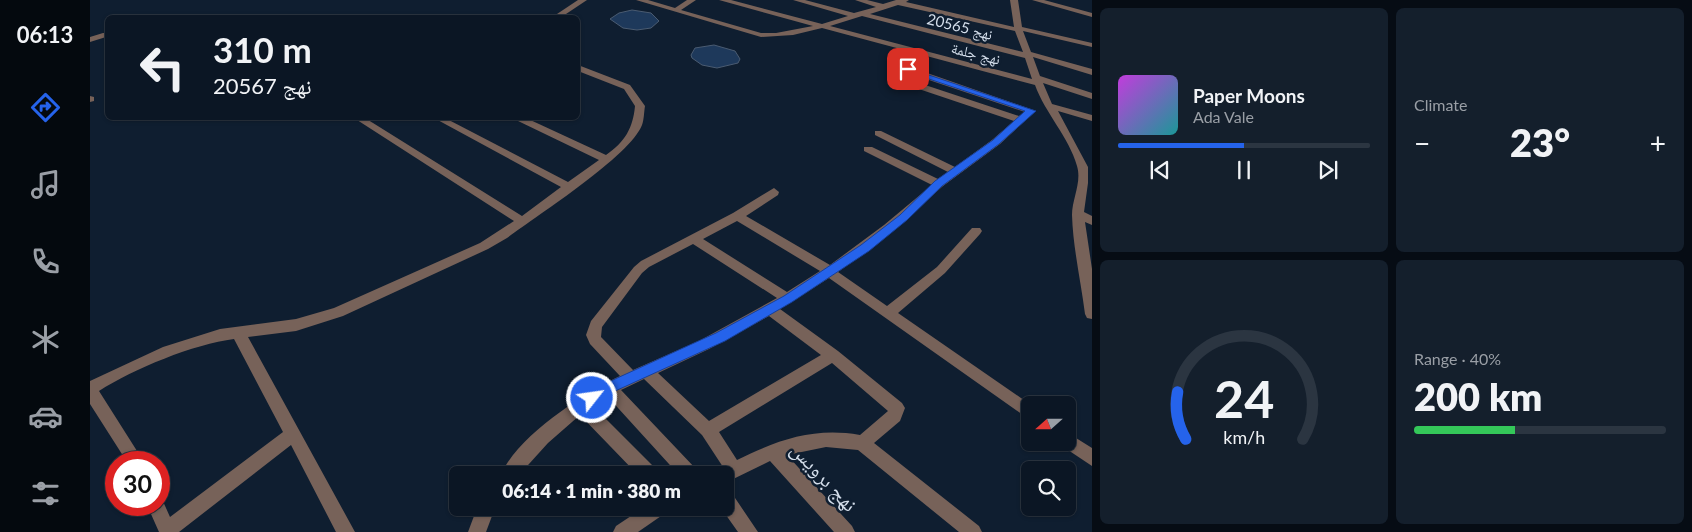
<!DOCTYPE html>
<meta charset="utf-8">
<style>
:root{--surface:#0b1624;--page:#141f2c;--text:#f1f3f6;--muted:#9a9fa6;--line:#2b3541;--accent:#2563eb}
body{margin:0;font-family:Lato,"Noto Naskh Arabic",sans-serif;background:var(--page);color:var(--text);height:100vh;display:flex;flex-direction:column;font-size:19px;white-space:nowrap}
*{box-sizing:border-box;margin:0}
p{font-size:16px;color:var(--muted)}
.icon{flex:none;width:28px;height:28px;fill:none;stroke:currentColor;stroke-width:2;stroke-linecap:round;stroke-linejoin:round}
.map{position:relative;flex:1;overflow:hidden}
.details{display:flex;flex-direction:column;gap:8px;padding:8px;background:#060c14;width:600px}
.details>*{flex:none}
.banner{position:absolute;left:15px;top:15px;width:475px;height:105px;border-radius:8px;box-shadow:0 1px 4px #0004,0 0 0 1px var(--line);background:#0b1624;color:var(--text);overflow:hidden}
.needle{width:32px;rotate:249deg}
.buttons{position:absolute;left:931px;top:396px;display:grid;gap:10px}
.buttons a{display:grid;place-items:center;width:55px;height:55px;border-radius:8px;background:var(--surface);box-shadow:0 1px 4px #0004,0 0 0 1px var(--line);font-size:25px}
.speed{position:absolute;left:15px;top:451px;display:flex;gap:10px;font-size:25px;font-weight:700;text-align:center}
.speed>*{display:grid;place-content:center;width:65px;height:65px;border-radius:50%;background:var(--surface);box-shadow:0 1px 4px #0004,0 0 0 1px var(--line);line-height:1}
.speed .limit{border:8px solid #d22;background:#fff;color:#111}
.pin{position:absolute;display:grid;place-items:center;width:42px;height:42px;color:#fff;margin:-21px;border-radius:10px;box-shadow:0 2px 8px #0006}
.me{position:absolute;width:55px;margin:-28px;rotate:60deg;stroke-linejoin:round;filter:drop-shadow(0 0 4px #0008)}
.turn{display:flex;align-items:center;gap:18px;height:105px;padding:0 25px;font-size:22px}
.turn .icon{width:65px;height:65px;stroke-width:2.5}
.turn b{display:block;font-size:35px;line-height:42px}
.big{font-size:38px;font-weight:800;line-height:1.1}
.details .tile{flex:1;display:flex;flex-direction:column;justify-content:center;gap:8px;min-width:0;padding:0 18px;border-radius:8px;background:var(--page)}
.details .dial{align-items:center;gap:0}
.dial svg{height:130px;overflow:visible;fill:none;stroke:var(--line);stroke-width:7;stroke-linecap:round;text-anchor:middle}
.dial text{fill:var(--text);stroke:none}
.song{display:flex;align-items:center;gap:15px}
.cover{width:60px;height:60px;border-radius:8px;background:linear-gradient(135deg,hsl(290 70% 55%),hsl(180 70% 35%))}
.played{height:5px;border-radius:2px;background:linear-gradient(90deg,var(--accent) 50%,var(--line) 50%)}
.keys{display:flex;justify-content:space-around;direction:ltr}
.heat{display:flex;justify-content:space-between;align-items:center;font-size:28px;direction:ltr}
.charge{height:8px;border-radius:4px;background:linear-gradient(90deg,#34c759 40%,var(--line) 0)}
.details .tiles{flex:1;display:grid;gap:8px;grid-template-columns:repeat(2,1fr)}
.trip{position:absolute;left:359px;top:466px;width:285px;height:50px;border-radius:8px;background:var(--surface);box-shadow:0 1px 4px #0004,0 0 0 1px var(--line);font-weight:800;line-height:50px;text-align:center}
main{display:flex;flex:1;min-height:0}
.tabs{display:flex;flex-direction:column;width:90px;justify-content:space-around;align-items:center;background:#04090e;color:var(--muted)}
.tabs .icon{width:35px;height:35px}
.tabs .on{color:var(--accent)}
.tabs b{font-size:22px;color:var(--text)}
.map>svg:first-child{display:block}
.building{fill:#1e395b;stroke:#4a5b71}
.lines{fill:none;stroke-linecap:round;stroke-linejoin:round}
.minor{fill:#776259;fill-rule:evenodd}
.route{fill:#2563eb;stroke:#184099}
.labels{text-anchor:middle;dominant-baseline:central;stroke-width:5;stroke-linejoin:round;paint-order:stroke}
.far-street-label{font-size:15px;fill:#d4deeb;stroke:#0f1e30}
.near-street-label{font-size:21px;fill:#d4deeb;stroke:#0f1e30}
</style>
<main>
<nav class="tabs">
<b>06:13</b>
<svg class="icon on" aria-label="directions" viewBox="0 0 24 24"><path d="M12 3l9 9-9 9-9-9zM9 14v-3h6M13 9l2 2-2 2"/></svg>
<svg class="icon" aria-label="music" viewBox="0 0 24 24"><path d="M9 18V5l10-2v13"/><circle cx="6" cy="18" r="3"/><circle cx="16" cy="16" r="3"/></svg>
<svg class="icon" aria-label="phone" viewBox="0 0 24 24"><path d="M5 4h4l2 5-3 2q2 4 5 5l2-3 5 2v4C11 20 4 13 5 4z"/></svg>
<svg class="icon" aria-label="climate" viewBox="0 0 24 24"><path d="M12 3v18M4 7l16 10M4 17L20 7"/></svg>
<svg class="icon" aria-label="car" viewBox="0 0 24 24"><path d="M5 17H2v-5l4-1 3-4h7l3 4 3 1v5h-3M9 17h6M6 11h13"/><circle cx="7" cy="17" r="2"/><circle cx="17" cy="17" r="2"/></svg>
<svg class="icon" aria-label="filters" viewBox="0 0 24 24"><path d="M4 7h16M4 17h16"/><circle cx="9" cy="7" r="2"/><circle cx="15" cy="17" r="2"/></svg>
</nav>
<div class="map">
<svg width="1002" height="532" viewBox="0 0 1002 532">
<rect width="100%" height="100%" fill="#0f1e30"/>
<g class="building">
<polygon points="542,10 561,13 569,21 561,28 547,30 533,28 520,19 529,13"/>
<polygon points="624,45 645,51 650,59 648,63 627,68 612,65 602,58 601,55 605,48"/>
</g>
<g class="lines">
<g class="minor">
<polygon points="488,0 497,0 470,18 461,18"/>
<path d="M546,0H558L585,8L597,0H606L591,10L671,33H686L723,26L629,0H641L732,24L758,16L703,0H715L764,13L786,7L765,0H777L793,4L806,0H819L816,2L924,27L920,0H928L932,27L1002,43V47L933,31L941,52L1002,69V75L943,57L950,76L1002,93V99L953,83L962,104L1002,115V121L968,111L998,167V183L994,212L1002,216V225L995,222L1002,269V319L997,318L995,314C991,282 983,248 982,215C982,199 992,182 987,166C979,137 955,113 945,85L732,28L703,35L671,37ZM808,5L925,31L933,52L780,14ZM772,16L935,58L942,79L740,26Z"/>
<polygon points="942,0 954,0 1002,13 1002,17"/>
<polygon points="13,33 16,33 16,37 0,42 0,37"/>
<path d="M488,65L540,85L555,106C554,112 554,120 552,125C540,156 448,215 417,238L398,249L253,316L206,331L158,337L265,532H246L201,445L89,532H69L57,505H69V497L72,499L80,517L193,432L144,339C104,344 43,369 9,391L54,462H37L0,404V381L73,347L130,329L206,319L244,308L390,243L424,221L264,118H275L432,216L471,187L344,118H355L478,182L509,160L426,120L425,118H436L516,155C535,142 543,128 545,106L534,89L488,71Z"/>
<path d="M810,67H820L946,111L941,114L815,72L812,75L817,79L929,116L935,113L940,116L910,144L853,186L802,231L748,272L797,306L847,267L882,228H890L892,231L890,234L855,273L808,313L941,405L940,420L739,278L690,309L748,351L812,403L815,408L810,421L784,443L889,526L892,532H869L768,450L736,447L697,455L762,526L765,532H744L680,461L635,483V475H627L629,469L633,467L612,435L554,379L531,390L606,469L608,475H589L518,397L503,406L566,469L568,475H548L490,415L458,443L429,475H411C426,437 494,393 530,376L500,344L496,335L501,321L544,267L551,261L643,213L684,188L689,192L688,195L656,216L740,265L794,225L842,185L774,151V147H782L848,179L858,172L785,135V131H791L865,167L902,140L924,121L811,83L803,75ZM647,221L730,271L697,292L613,239ZM603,244L687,298L609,341L543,370L511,337L512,327L552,273L559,267ZM679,316L731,355L619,421L568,373L619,349ZM742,363L798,411L770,435C723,427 688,440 647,460L629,432Z"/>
<polygon points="0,96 4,97 4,101 0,102"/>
<polygon points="978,433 1002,448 1002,466 972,446 971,442 978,442"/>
<polygon points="635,489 641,492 668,532 648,532 631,508 635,508"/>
<polygon points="387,508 405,508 396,532 378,532"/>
<polygon points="553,508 577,508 574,514 548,532 523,532 526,526"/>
</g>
</g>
<polygon class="route" points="815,67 946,111 909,144 852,186 817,220 779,251 702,302 635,341 523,392 502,404 498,402 496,398 498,393 514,384 626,333 694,296 771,245 810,215 845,181 903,140 935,111 815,71"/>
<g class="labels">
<g class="far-street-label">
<text transform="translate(870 26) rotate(14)">نهج 20565</text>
<text transform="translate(886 53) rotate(14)">نهج جلمة</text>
</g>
<g class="near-street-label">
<text transform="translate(735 476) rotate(47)">نهج برويس</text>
</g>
</g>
</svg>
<div class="buttons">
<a><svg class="needle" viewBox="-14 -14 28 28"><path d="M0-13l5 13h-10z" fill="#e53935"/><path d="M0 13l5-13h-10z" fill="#9a9fa6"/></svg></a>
<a><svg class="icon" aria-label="search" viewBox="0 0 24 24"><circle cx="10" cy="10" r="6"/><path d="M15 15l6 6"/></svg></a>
</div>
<div class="speed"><div class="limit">30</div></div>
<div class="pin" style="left:818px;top:69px;background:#d93025"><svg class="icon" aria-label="arrive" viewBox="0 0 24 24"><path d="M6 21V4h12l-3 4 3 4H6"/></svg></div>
<svg class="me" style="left:502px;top:398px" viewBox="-20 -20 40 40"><circle r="17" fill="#2563eb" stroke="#fff" stroke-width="3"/><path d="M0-11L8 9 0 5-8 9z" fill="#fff"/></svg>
<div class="trip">06:14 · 1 min · 380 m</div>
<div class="banner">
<div class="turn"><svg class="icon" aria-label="left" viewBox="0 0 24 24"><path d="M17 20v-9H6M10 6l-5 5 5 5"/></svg><div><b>310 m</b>نهج 20567</div></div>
</div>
</div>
<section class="details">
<div class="tiles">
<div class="tile">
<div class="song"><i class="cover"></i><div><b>Paper Moons</b><p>Ada Vale</p></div></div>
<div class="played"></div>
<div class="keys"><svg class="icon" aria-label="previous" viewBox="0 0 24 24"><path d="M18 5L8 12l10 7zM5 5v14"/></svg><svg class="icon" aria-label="pause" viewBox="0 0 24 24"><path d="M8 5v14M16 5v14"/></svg><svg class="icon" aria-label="next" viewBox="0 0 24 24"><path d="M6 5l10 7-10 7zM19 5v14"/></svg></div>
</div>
<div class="tile"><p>Climate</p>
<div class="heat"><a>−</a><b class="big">23°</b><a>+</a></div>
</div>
<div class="tile dial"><svg viewBox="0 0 100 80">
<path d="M14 69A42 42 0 1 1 86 69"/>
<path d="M14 69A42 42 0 0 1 9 40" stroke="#2563eb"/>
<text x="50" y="56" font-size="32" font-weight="700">24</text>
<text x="50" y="72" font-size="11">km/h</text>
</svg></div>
<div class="tile"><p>Range · 40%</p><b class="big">200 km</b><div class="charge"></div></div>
</div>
</section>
</main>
